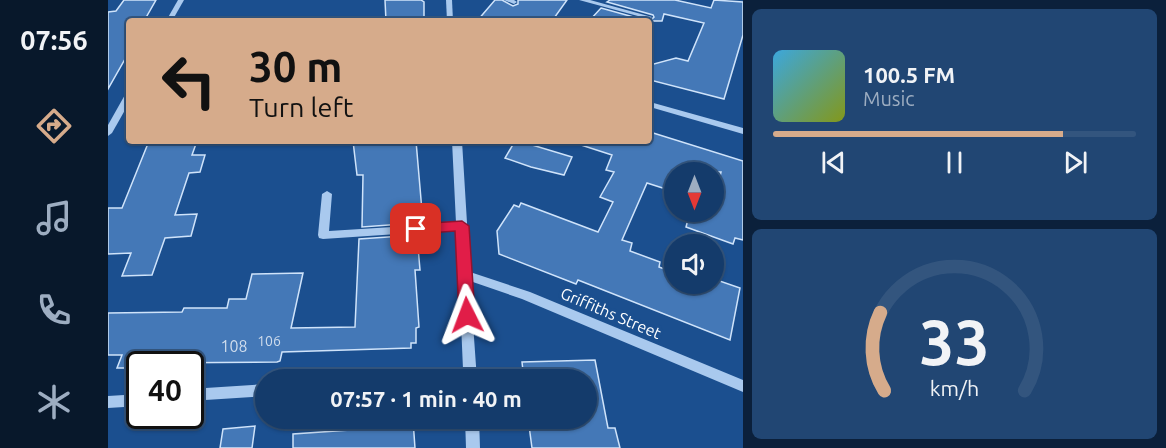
<!DOCTYPE html>
<meta charset="utf-8">
<style>
:root{--surface:#143b6b;--page:#214673;--text:#f1f3f6;--muted:#9dadc1;--line:#33557e;--accent:#d6ab8b}
body{margin:0;font-family:Ubuntu,sans-serif;background:var(--page);color:var(--text);height:100vh;display:flex;flex-direction:column;font-size:22px;white-space:nowrap}
*{box-sizing:border-box;margin:0}
p{font-size:20px;color:var(--muted)}
.icon{flex:none;width:33px;height:33px;fill:none;stroke:currentColor;stroke-width:2;stroke-linecap:round;stroke-linejoin:round}
.map{position:relative;flex:1;overflow:hidden}
.details{display:flex;flex-direction:column;gap:9px;padding:9px;background:#0b203b;width:423px}
.details>*{flex:none}
.guide{position:absolute;left:18px;top:18px;width:526px;height:126px;border-radius:6px;box-shadow:0 2px 4px #0004,0 0 0 2px var(--line);background:#d6ab8b;color:#111;overflow:hidden}
.needle{width:39px;rotate:180deg}
.tools{position:absolute;left:556px;top:162px;display:grid;gap:12px}
.tools a{display:grid;place-items:center;width:60px;height:60px;border-radius:50%;background:var(--surface);box-shadow:0 2px 4px #0004,0 0 0 2px var(--line);font-size:30px}
.speed{position:absolute;left:18px;top:351px;display:flex;gap:12px;font-size:30px;font-weight:700;text-align:center}
.speed>*{display:grid;place-content:center;width:78px;height:78px;border-radius:50%;background:var(--surface);box-shadow:0 2px 4px #0004,0 0 0 2px var(--line);line-height:1}
.speed .limit{border:3px solid #111;border-radius:9px;background:#fff;color:#111}
.pin{position:absolute;display:grid;place-items:center;width:51px;height:51px;color:#fff;margin:-26px;border-radius:12px;box-shadow:0 3px 9px #0006}
.me{position:absolute;width:66px;margin:-33px;rotate:357deg;stroke-linejoin:round;filter:drop-shadow(0 0 4px #0008)}
.turn{display:flex;align-items:center;gap:21px;height:126px;padding:0 24px;font-size:27px}
.turn .icon{width:78px;height:78px;stroke-width:2.5}
.turn b{display:block;font-size:42px;line-height:51px}
.details .card{flex:1;display:flex;flex-direction:column;justify-content:center;gap:9px;min-width:0;padding:0 21px;border-radius:9px;background:var(--page)}
.details .dial{align-items:center;gap:0}
.dial svg{height:156px;overflow:visible;fill:none;stroke:var(--line);stroke-width:7;stroke-linecap:round;text-anchor:middle}
.dial text{fill:var(--text);stroke:none}
.song{display:flex;align-items:center;gap:18px}
.cover{width:72px;height:72px;border-radius:9px;background:linear-gradient(135deg,hsl(200 70% 55%),hsl(70 70% 35%))}
.played{height:6px;border-radius:3px;background:linear-gradient(90deg,var(--accent) 80%,var(--line) 80%)}
.keys{display:flex;justify-content:space-around;direction:ltr}
.trip{position:absolute;left:147px;top:369px;width:342px;height:60px;border-radius:30px;background:var(--surface);box-shadow:0 2px 4px #0004,0 0 0 2px var(--line);font-weight:700;line-height:60px;text-align:center}
main{display:flex;flex:1;min-height:0}
.menu{display:flex;flex-direction:column;width:108px;justify-content:space-around;align-items:center;background:#08182b;color:var(--muted)}
.menu .icon{width:42px;height:42px}
.menu .active{color:var(--accent)}
.menu b{font-size:27px;color:var(--text)}
.map>svg:first-child{display:block}
.building{fill:#4478b7;stroke:#cfe3fa;stroke-width:1.5}
.lines{fill:none;stroke-linecap:round;stroke-linejoin:round}
.minor{fill:#a9c9ee;fill-rule:evenodd}
.route{fill:#e11d48;stroke:#92132f;stroke-width:1.5}
.labels{text-anchor:middle;dominant-baseline:central;stroke-width:6;stroke-linejoin:round;paint-order:stroke}
.number-label{font-size:14px;fill:#d0dded}
.street-label{font-size:16px;fill:#fff;stroke:#1b4f8f}
.near-number-label{font-size:16px;fill:#d0dded}
</style>
<main>
<nav class="menu">
<b>07:56</b>
<svg class="icon active" aria-label="directions" viewBox="0 0 24 24"><path d="M12 3l9 9-9 9-9-9zM9 14v-3h6M13 9l2 2-2 2"/></svg>
<svg class="icon" aria-label="music" viewBox="0 0 24 24"><path d="M9 18V5l10-2v13"/><circle cx="6" cy="18" r="3"/><circle cx="16" cy="16" r="3"/></svg>
<svg class="icon" aria-label="phone" viewBox="0 0 24 24"><path d="M5 4h4l2 5-3 2q2 4 5 5l2-3 5 2v4C11 20 4 13 5 4z"/></svg>
<svg class="icon" aria-label="climate" viewBox="0 0 24 24"><path d="M12 3v18M4 7l16 10M4 17L20 7"/></svg>
</nav>
<div class="map">
<svg width="635" height="448" viewBox="0 0 635 448">
<rect width="100%" height="100%" fill="#1b4f8f"/>
<g class="building">
<polygon points="16,0 48,0 36,21 21,21 21,52 0,89 0,12 8,11"/>
<polygon points="277,0 313,0 316,2 316,21 278,21"/>
<polygon points="387,0 394,0 405,6 410,4 410,0 459,0 444,21 369,21"/>
<polygon points="502,0 567,0 603,8 606,0 635,2 635,35 616,99 542,80 542,65 568,58 580,61 596,23 556,14 554,21 542,21 546,17 545,15 499,2"/>
<polygon points="493,8 540,21 481,21"/>
<polygon points="542,132 635,161 635,240 627,238 625,244 578,227 582,212 603,217 613,172 567,172 567,192 539,183 514,240 524,243 522,251 552,262 551,267 567,273 567,284 606,284 606,279 632,288 622,340 470,280 468,284 391,254 389,231 406,205 411,207 413,203 490,232 505,202 492,197 506,172 498,170 504,155 473,145 474,141 542,141"/>
<polygon points="41,141 89,141 84,155 97,155 92,172 81,173 67,215 89,214 83,236 57,238 44,275 14,276 23,253 0,254 0,208 14,208"/>
<polygon points="245,141 308,141 314,211 308,211 308,223 254,227 255,175 249,175"/>
<polygon points="407,141 411,141 464,157 456,175 423,167 397,158"/>
<polygon points="309,235 312,270 307,270 311,327 308,328 308,343 303,343 303,348 174,352 172,361 169,362 39,363 32,364 32,368 9,368 14,355 0,355 0,313 74,312 76,308 119,308 121,299 138,299 144,274 195,273 183,328 247,327 251,239"/>
<polygon points="487,360 500,428 507,428 512,448 424,448 420,418 478,418 478,380 416,380 414,362"/>
<polygon points="260,418 282,418 283,422 305,420 307,448 185,448 185,434 242,430 242,426 250,426 250,421"/>
<polygon points="147,426 144,448 112,448 115,429"/>
</g>
<g class="lines">
<g class="minor">
<polygon points="70,0 76,0 64,21 58,21"/>
<polygon points="338,0 344,0 345,21 339,21"/>
<polygon points="396,0 406,0 409,2 406,4"/>
<polygon points="471,0 482,0 544,17 541,19"/>
<polygon points="18,93 21,93 21,103 4,133 0,136 0,125"/>
<polygon points="542,102 635,128 635,134 542,107"/>
<polygon points="344,141 354,141 362,272 422,292 635,380 635,392 414,299 362,281 369,380 286,380 287,376 292,374 355,369 349,230 215,239 211,238 210,235 214,194 219,191 224,194 221,231 348,223"/>
<polygon points="158,384 158,396 82,401 82,389"/>
<polygon points="32,394 32,406 0,408 0,396"/>
<polygon points="357,418 371,418 372,448 358,448"/>
</g>
</g>
<polygon class="route" points="354,221 361,226 367,315 364,319 359,321 353,319 351,315 347,231 308,234 301,229 308,224"/>
<g class="labels">
<g class="number-label">
<text x="161" y="341">106</text>
</g>
<g class="street-label">
<text transform="translate(503 313) rotate(23)">Griffiths Street</text>
</g>
<g class="near-number-label">
<text x="126" y="346">108</text>
</g>
</g>
</svg>
<div class="tools">
<a><svg class="needle" viewBox="-14 -14 28 28"><path d="M0-13l5 13h-10z" fill="#e53935"/><path d="M0 13l5-13h-10z" fill="#9dadc1"/></svg></a>
<a><svg class="icon" aria-label="sound" viewBox="0 0 24 24"><path d="M4 9h4l5-4v14l-5-4H4zM17 9q2 3 0 6"/></svg></a>
</div>
<div class="speed"><div class="limit">40</div></div>
<div class="pin" style="left:308px;top:229px;background:#d93025"><svg class="icon" aria-label="arrive" viewBox="0 0 24 24"><path d="M6 21V4h12l-3 4 3 4H6"/></svg></div>
<svg class="me" style="left:359px;top:315px" viewBox="-20 -20 40 40"><path d="M0-17L14 15 0 8-14 15z" fill="#e11d48" stroke="#fff" stroke-width="4"/></svg>
<div class="trip">07:57 · 1 min · 40 m</div>
<div class="guide">
<div class="turn"><svg class="icon" aria-label="left" viewBox="0 0 24 24"><path d="M17 20v-9H6M10 6l-5 5 5 5"/></svg><div><b>30 m</b>Turn left</div></div>
</div>
</div>
<section class="details">
<div class="card">
<div class="song"><i class="cover"></i><div><b>100.5 FM</b><p>Music</p></div></div>
<div class="played"></div>
<div class="keys"><svg class="icon" aria-label="previous" viewBox="0 0 24 24"><path d="M18 5L8 12l10 7zM5 5v14"/></svg><svg class="icon" aria-label="pause" viewBox="0 0 24 24"><path d="M8 5v14M16 5v14"/></svg><svg class="icon" aria-label="next" viewBox="0 0 24 24"><path d="M6 5l10 7-10 7zM19 5v14"/></svg></div>
</div>
<div class="card dial"><svg viewBox="0 0 100 80">
<path d="M14 69A42 42 0 1 1 86 69"/>
<path d="M14 69A42 42 0 0 1 12 29" stroke="#d6ab8b"/>
<text x="50" y="56" font-size="32" font-weight="700">33</text>
<text x="50" y="72" font-size="11">km/h</text>
</svg></div>
</section>
</main>
